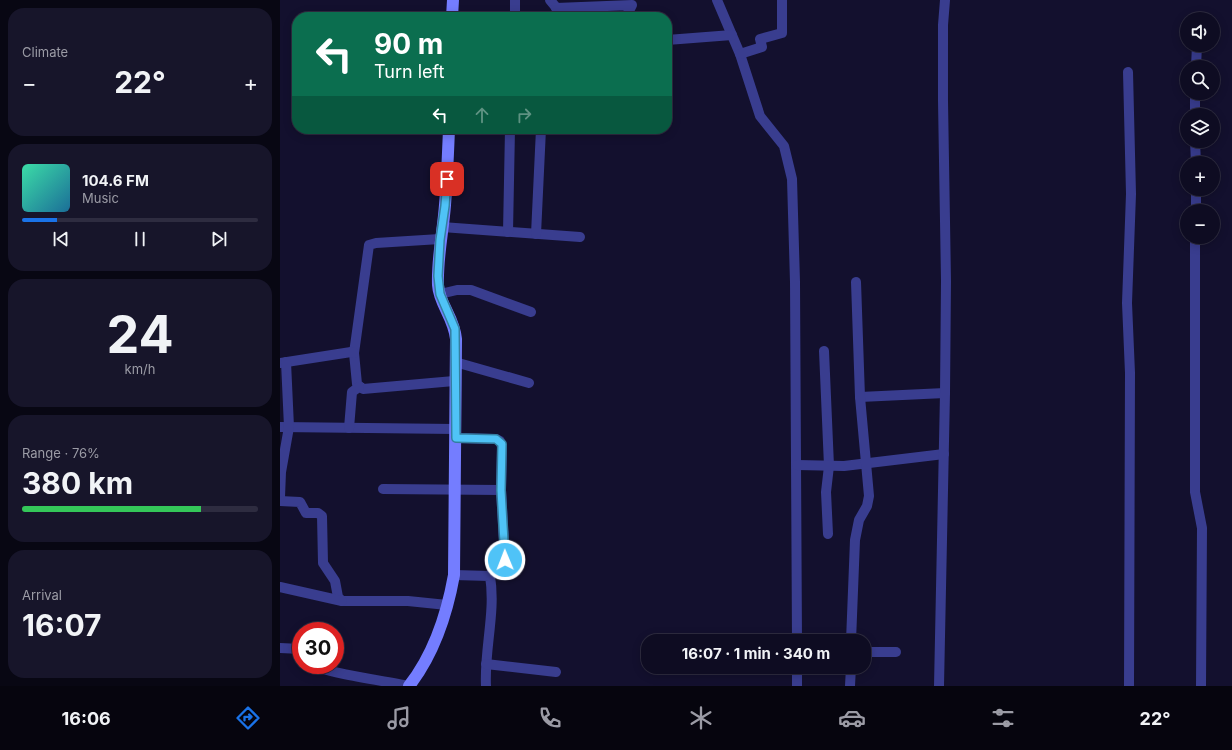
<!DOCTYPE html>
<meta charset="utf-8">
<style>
:root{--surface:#0e0c22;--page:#17152a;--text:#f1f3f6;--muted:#9b9ba5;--line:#2e2c40;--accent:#1a73e8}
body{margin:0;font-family:Inter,sans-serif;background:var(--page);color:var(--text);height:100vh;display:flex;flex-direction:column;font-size:15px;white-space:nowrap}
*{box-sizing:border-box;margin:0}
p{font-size:13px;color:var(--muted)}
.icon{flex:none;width:22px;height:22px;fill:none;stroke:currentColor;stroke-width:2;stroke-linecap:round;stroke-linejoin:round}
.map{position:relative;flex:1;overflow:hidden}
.side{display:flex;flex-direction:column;gap:8px;padding:8px;background:#080713;width:280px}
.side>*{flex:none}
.top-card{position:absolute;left:12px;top:12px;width:380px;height:122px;border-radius:16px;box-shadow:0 2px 10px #0003,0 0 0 1px var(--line);background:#0b6e4f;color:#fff;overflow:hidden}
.fabs{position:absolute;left:900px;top:12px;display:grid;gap:8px}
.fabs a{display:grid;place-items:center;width:40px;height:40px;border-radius:50%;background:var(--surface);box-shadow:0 2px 10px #0003,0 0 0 1px var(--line);font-size:20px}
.speed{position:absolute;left:12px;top:622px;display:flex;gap:8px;font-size:20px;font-weight:700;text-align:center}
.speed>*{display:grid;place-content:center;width:52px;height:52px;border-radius:50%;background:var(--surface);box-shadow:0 2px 10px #0003,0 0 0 1px var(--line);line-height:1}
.speed .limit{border:6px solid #d22;background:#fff;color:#111}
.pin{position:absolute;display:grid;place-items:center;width:34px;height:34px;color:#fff;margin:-17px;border-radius:8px;box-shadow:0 2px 6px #0006}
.me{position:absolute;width:44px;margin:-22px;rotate:359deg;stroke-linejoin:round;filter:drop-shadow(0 0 3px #0008)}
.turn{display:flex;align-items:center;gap:14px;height:84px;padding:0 16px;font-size:18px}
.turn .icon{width:52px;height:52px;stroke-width:2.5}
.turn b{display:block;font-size:28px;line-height:34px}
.lanes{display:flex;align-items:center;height:38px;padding:0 16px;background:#0003;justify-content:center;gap:20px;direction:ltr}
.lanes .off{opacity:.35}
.big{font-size:30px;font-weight:700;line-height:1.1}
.side .card{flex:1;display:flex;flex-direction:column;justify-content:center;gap:6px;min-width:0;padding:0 14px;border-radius:16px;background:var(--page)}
.side .dial{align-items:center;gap:0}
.dial b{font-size:52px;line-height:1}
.song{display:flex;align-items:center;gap:12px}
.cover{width:48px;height:48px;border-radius:6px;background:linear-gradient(135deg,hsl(160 70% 55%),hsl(200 70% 35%))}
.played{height:4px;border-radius:2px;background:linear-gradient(90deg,var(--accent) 15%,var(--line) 15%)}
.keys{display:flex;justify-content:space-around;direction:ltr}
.heat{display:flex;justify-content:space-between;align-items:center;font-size:22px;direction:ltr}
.charge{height:6px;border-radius:3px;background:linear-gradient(90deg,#34c759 76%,var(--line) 0)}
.trip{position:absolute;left:361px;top:634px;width:230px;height:40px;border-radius:16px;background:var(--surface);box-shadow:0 2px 10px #0003,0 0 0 1px var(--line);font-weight:700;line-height:40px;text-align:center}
.menu{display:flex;height:64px;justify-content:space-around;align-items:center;background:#06050e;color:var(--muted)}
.menu .icon{width:28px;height:28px}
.menu .active{color:var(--accent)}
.menu b{font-size:18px;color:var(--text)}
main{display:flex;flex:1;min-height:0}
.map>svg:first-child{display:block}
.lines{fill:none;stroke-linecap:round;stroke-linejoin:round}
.street{stroke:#393d8f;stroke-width:10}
.secondary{stroke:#747dff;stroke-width:12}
.route-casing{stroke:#337fa1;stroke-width:10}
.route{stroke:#4fc3f7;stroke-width:7}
</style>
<main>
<section class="side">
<div class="card"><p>Climate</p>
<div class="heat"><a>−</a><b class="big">22°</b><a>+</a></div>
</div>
<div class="card">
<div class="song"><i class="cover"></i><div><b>104.6 FM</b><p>Music</p></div></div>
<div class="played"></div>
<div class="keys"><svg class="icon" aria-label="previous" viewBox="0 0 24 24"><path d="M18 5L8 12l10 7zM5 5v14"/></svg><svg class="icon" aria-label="pause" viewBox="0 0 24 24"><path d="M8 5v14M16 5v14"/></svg><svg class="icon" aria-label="next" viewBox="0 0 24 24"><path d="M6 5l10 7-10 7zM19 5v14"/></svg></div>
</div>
<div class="card dial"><b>24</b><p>km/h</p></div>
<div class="card"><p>Range · 76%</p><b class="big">380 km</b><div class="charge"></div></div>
<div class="card"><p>Arrival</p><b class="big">16:07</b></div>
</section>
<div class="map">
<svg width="952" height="686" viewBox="0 0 952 686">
<rect width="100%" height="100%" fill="#13102e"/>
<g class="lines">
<g class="street">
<polyline points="270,0 284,17"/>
<polyline points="437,0 460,54 480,116 504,146 512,179 515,282 517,641"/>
<polyline points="276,8 352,5 346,17"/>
<polyline points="235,17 235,0"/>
<polyline points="387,40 452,35"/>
<polyline points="460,54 482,47 480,39 502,33 502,0"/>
<polyline points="916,67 917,45"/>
<polyline points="848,72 851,194 847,303 850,373 849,686"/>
<polyline points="915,115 915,93"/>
<polyline points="915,141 916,163"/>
<polyline points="916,211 916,189"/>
<polyline points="162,227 300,237"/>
<polyline points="228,232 230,129"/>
<polyline points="256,234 261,129"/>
<polyline points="915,237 915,492 922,528 921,686"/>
<polyline points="160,239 96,243 89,245 74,353 77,384 83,389 174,381"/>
<polyline points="160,294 177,290 191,290 251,312"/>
<polyline points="544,351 549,466 546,492 548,534"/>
<polyline points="175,362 249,383"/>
<polyline points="0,363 71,352 74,353"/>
<polyline points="580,397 665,393"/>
<polyline points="0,427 175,429"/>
<polyline points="69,428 72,392 79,387"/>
<polyline points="175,438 216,439 220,441 222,447 221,490 225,560 222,565 214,566 210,576"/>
<polyline points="517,465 564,466 664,454"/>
<polyline points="103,489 221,490"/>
<polyline points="0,497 1,472 9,427 6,362"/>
<polyline points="0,501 20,502 26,513 38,513 42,516 43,563 55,581 58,597 62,601 128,601 167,605"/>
<path d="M174,575L210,576C216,612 204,650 206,686"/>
<polyline points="0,587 62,601"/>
<polyline points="571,641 575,540 579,520 587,506 589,496 580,397 576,282"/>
<polyline points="0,648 21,649"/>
<polyline points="584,652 616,652"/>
<polyline points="206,664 276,672"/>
<path d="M35,665C44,673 112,682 129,686"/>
<polyline points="517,686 517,667"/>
<polyline points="570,686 571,667"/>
<polyline points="659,686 665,393 666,281 663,101 663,25 665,0"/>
</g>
<g class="secondary">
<polyline points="172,17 173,0"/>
<path d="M129,686C154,654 167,614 174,575L176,339C174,317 159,304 158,285C157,258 163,232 165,205C167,180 168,154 169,129"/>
</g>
</g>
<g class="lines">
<defs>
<polyline id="route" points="167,179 165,206 160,240 158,276 160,294 175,329 176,438 216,439 222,444 221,490 225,560"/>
</defs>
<use href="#route" class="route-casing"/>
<use href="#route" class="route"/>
</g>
</svg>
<div class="fabs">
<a><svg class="icon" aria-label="sound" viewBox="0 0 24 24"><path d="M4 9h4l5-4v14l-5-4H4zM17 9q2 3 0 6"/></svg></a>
<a><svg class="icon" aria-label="search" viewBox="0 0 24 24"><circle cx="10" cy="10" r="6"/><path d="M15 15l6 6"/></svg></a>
<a><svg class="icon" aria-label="layers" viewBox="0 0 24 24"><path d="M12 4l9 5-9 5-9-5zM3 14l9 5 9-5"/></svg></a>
<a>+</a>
<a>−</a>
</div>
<div class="speed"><div class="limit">30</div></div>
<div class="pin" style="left:167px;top:179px;background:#d93025"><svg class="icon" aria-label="arrive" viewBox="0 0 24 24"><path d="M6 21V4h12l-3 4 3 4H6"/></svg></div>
<svg class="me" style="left:225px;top:560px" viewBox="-20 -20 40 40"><circle r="17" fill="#4fc3f7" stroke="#fff" stroke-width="3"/><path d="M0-11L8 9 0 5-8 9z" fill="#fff"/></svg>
<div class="trip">16:07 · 1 min · 340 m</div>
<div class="top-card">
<div class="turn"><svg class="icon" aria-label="left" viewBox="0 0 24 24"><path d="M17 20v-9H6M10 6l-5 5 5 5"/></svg><div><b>90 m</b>Turn left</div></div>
<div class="lanes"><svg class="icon" aria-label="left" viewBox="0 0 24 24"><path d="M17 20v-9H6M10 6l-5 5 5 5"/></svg><svg class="icon off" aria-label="ahead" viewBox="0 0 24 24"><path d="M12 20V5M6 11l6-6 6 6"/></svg><svg class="icon off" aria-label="right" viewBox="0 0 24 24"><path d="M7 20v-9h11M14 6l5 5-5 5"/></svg></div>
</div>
</div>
</main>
<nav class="menu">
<b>16:06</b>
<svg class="icon active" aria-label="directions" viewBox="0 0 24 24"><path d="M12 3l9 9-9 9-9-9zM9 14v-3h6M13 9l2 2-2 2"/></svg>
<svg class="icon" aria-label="music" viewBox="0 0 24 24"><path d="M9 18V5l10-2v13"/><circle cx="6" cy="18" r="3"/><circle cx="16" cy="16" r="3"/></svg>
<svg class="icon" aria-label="phone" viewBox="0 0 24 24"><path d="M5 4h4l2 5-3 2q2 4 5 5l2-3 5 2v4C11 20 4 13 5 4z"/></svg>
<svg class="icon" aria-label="climate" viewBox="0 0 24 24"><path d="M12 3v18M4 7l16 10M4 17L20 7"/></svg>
<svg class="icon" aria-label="car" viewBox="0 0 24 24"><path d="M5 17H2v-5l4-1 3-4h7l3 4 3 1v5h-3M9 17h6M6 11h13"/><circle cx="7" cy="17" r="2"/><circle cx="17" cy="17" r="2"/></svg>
<svg class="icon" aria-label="filters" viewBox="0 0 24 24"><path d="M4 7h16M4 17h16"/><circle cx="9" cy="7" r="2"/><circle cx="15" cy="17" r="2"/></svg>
<b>22°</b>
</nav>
